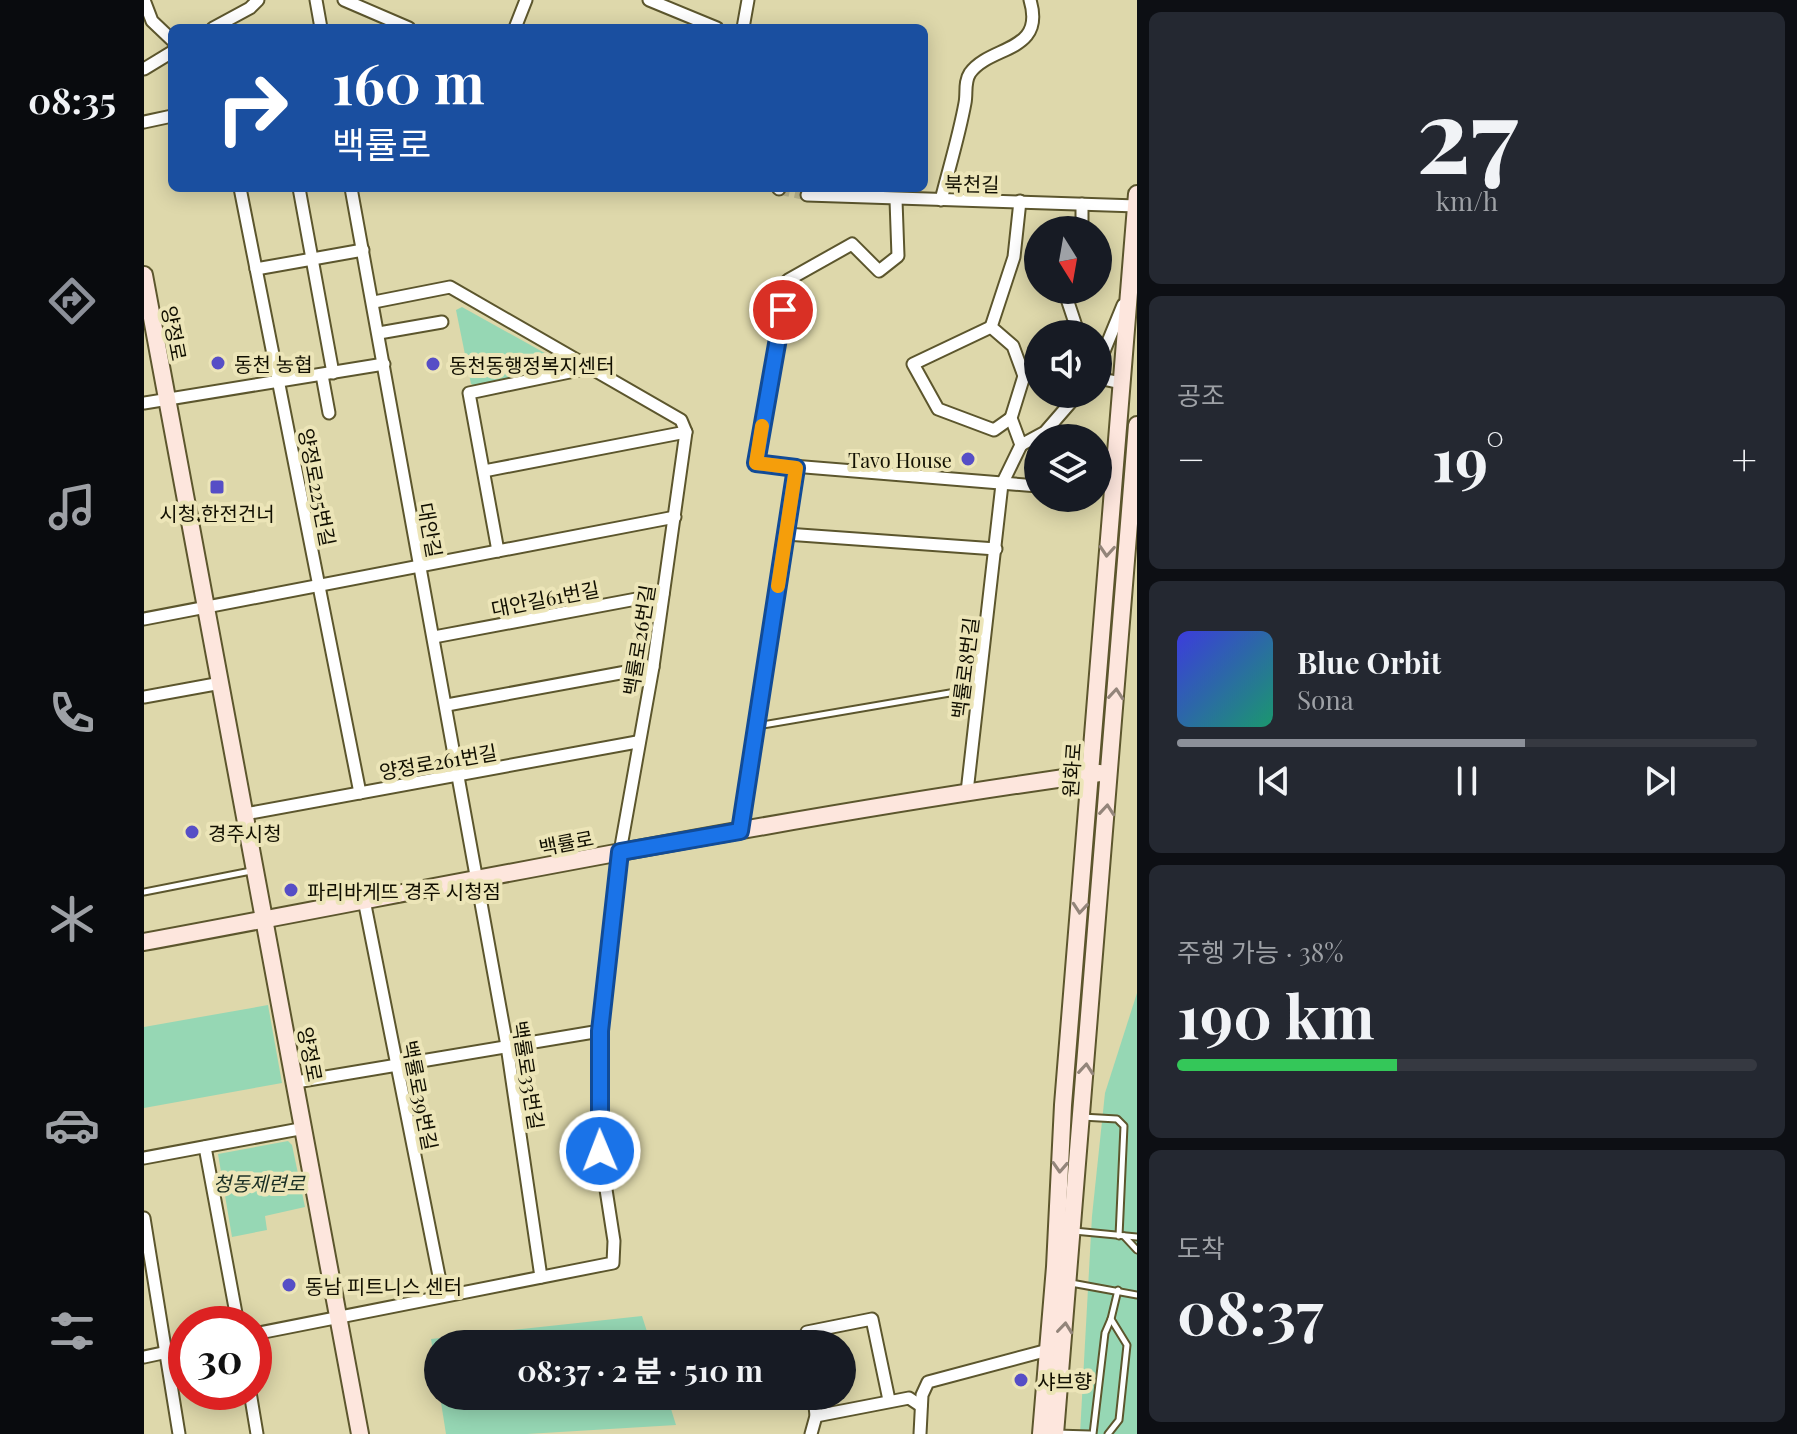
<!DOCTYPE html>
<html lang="ko">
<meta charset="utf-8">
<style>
:root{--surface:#171b24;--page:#242831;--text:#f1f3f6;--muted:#9ea1a6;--line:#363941;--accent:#8c9099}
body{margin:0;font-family:"Playfair Display","Noto Sans KR",serif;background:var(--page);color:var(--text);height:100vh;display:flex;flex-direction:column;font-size:30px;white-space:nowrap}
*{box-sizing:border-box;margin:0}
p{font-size:26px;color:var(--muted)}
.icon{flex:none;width:44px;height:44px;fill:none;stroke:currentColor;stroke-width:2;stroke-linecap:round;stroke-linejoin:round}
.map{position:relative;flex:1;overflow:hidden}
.side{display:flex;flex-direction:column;gap:12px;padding:12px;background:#0d0f14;width:660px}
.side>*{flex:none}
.guide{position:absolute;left:24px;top:24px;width:760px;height:168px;border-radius:12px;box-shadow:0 4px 20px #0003;background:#1a4fa0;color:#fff;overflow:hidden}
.needle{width:52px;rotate:169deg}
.controls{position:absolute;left:880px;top:216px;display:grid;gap:16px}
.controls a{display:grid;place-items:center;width:88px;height:88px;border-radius:50%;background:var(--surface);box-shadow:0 4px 20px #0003;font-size:40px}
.speed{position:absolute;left:24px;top:1306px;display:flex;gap:16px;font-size:40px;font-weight:700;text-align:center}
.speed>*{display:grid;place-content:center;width:104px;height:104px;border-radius:50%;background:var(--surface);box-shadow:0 4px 20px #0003;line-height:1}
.speed .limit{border:12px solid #d22;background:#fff;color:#111}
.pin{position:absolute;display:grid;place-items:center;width:68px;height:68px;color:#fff;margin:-34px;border:4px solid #fff;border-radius:50%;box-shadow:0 2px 8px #0007}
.me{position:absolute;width:88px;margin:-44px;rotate:359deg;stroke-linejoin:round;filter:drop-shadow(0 0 6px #0008)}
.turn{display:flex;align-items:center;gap:28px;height:168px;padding:0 32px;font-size:36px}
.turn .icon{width:104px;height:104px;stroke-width:2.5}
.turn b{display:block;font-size:56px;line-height:68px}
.big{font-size:60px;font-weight:700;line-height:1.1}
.side .card{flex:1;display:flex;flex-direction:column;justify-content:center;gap:12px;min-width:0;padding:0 28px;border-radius:12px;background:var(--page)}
.side .dial{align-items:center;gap:0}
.dial b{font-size:104px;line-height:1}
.song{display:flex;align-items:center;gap:24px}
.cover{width:96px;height:96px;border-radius:12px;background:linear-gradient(135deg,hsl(240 70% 55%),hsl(160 70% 35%))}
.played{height:8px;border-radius:4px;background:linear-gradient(90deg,var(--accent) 60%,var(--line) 60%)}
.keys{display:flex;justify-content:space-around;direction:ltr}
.heat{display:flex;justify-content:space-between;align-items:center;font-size:44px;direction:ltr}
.charge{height:12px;border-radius:6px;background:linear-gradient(90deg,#34c759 38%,var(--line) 0)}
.trip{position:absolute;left:280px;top:1330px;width:432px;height:80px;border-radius:40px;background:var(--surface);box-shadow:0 4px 20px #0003;font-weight:700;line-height:80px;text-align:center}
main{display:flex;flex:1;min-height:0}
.dock{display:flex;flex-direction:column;width:144px;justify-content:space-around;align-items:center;background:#090b0e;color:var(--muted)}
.dock .icon{width:56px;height:56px}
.dock .current{color:var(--accent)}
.dock b{font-size:36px;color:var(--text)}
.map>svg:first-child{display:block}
.green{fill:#96d7b4}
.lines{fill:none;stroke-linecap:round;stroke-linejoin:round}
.street-tunnel{stroke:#bfba92;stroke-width:11;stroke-dasharray:11 5.5;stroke-linecap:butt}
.lane-casing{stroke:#5c562d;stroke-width:9}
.street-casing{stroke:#5c562d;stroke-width:15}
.secondary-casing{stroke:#5c562d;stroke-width:20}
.lane{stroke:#fff;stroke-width:5}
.street{stroke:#fff;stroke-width:11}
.secondary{stroke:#fde6dd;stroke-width:16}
.oneway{stroke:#93857a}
.route-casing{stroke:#114b97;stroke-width:20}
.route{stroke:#1a73e8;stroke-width:14}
.slow{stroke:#f59e0b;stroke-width:14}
.poi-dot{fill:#564ec6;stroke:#ece5b8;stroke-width:3}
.labels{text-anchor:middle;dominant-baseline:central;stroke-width:8;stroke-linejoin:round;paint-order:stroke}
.street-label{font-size:20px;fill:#110f01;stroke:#ece5b8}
.poi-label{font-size:20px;fill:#110f01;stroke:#ece5b8;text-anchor:start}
.park-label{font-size:20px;font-style:italic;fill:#1a2f24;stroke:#ece5b8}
</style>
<main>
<nav class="dock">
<b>08:35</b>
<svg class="icon current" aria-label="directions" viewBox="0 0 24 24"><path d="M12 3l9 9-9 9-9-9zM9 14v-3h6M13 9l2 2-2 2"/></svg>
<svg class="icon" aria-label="music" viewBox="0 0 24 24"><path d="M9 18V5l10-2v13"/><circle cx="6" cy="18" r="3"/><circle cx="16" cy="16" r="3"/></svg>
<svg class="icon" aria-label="phone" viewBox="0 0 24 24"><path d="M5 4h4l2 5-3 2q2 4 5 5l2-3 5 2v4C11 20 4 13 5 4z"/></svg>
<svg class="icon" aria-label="climate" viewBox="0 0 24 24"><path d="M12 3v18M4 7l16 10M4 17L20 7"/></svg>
<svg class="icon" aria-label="car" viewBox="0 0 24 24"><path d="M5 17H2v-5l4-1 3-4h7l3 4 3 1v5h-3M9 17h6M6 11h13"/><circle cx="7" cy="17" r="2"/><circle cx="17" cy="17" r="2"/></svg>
<svg class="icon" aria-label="filters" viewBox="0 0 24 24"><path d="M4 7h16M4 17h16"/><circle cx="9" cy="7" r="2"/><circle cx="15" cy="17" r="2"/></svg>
</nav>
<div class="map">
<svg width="993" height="1434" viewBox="0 0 993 1434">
<rect width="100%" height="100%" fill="#ded8ab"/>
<g class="green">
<polygon points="318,307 433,371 333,387 327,384 312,310"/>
<polygon points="993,993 993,1434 936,1434 948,1216 961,1093"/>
<polygon points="124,1005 138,1083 0,1108 0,1027"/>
<polygon points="144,1141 148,1145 161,1207 121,1216 123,1230 88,1237 74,1154"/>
<polygon points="498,1316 507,1344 294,1344 294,1383 287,1339"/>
<polygon points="296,1396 523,1396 532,1425 383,1434 302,1434"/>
</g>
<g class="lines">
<polyline class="street-tunnel" points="635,189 663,195"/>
<defs>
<g id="lane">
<polyline points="613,726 835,688"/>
<polyline points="0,892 107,871"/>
<polyline points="938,1117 973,1119 980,1126 975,1236"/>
<polyline points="930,1231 993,1237"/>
<polyline points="980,1236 993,1250"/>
<polyline points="927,1283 993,1295"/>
<polyline points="912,1433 946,1434"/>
<polyline points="949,1434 961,1333 967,1319"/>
<polyline points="964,1434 975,1420 983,1345 967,1319 974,1290"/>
</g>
<g id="street">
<polyline points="0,0 8,21 28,40"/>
<polyline points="172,0 177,28"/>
<polyline points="200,0 265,28"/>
<polyline points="505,0 573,28"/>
<polyline points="69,28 106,8 114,0"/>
<polyline points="371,28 382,0"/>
<polyline points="599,28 604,0"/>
<polyline points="0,69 28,52"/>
<polyline points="0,122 28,116"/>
<polyline points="96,188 216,793"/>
<polyline points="155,188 189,373"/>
<polyline points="207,188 363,1046 397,1277"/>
<polyline points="634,188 635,189"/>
<polyline points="663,195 993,206"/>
<polyline points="752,200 754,256 735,271 708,244 644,280 612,463 894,486"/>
<path d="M797,200C805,168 815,136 821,103C823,93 820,82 826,73C846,45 902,53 886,0"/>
<polyline points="876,201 870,257 847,327 869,346 880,376"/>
<polyline points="933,230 938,220 938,204"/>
<polyline points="112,269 219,250"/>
<polyline points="920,290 932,326 925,334"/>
<polyline points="847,327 769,364 794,409 850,430 867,418"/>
<polyline points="235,333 298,322"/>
<polyline points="954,366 979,305"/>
<polyline points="178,375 185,413"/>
<polyline points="954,378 977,383"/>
<polyline points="0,403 240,364"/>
<polyline points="877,445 867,418 880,376 894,369"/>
<polyline points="877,445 901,432 934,394"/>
<polyline points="340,471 542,432"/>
<polyline points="642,534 852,549"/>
<polyline points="354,551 325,393 445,368"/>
<polyline points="0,619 531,517"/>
<polyline points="290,637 519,594"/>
<polyline points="0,697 77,683"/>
<polyline points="303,705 509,667"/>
<polyline points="823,792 858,484 877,445"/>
<polyline points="101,814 493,742"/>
<polyline points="596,831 652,468"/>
<polyline points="220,900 299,1296"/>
<polyline points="152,1082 456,1031"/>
<polyline points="61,1147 94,1324"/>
<polyline points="0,1158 161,1128"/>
<polyline points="0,1218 35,1434"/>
<polyline points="110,1334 469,1263 470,1241 456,1151 456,1031 476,852 509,667 542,432 537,420 306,287 230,302"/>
<polyline points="664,1344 663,1332 728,1319 745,1400"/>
<polyline points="0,1357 42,1348"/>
<polyline points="106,1392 113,1434"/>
<polyline points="672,1416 765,1398 777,1406"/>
<polyline points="667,1434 672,1416 670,1396"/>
<polyline points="776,1434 778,1395 784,1382 904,1350"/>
</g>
<g id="secondary">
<polyline points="0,275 216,1434"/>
<path d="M0,942C318,883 636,817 956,773"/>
<polyline points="897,1434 911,1267 919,1105 993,194"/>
<polyline points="911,1434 993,425"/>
</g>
</defs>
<use href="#lane" class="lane-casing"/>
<use href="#street" class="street-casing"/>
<use href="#secondary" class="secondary-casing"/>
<use href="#lane" class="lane"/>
<use href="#street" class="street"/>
<use href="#secondary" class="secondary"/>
</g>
<defs><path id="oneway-chevron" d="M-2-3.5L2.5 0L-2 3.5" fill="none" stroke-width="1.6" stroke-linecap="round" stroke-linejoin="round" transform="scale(2)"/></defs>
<g class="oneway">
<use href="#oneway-chevron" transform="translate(963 551) rotate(94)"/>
<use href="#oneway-chevron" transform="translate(972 694) rotate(-85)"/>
<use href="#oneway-chevron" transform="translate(963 810) rotate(-85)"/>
<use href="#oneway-chevron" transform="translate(936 908) rotate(95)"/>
<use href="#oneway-chevron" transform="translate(942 1069) rotate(-85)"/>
<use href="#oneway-chevron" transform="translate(916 1167) rotate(93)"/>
<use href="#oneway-chevron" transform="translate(921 1328) rotate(-84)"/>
</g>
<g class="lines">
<defs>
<polyline id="route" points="456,1151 456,1031 476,852 596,831 652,468 612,463 639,310"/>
</defs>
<use href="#route" class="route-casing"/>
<use href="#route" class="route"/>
<polyline class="slow" points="618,426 612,463 652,468 634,586"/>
</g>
<g class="poi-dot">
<circle cx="74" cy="363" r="8"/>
<circle cx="289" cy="364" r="8"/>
<circle cx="824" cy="459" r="8"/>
<rect x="65" y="479" width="16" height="16" rx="4"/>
<circle cx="48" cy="832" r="8"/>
<circle cx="147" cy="890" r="8"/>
<circle cx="145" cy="1285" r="8"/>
<circle cx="877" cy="1380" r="8"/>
</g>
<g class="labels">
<g class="street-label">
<text transform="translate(828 183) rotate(1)">북천길</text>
<text transform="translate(31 333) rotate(79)">양정로</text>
<text transform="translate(174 487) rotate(79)">양정로225번길</text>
<text transform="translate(287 530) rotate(80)">대안길</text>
<text transform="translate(401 598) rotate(-11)">대안길61번길</text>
<text transform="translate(494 640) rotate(-81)">백률로26번길</text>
<text transform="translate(820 668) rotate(-83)">백률로8번길</text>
<text transform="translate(294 761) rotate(-10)">양정로261번길</text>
<text transform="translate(927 770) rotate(-86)">원화로</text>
<text transform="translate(422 842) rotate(-11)">백률로</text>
<text transform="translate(167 1054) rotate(79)">양정로</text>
<text transform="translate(385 1075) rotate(81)">백률로33번길</text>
<text transform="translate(277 1095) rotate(79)">백률로39번길</text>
</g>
<g class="poi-label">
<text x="90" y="363">동천 농협</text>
<text x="305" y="364">동천동행정복지센터</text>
<text x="808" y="459" text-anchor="end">Tavo House</text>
<text x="73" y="512" text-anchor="middle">시청.한전건너</text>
<text x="64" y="832">경주시청</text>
<text x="163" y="890">파리바게뜨 경주 시청점</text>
<text x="161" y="1285">동남 피트니스 센터</text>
<text x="893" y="1380">샤브향</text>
</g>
<g class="park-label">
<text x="115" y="1182">청동제련로</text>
</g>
</g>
</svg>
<div class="controls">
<a><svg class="needle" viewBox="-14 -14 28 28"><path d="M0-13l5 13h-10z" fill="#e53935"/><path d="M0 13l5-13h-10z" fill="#9ea1a6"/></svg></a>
<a><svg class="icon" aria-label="sound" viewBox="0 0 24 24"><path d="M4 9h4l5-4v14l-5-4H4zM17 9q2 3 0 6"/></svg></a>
<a><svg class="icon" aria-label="layers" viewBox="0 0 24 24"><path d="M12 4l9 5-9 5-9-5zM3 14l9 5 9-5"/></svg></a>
</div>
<div class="speed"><div class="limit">30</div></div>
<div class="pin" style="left:639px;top:310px;background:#d93025"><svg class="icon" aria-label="arrive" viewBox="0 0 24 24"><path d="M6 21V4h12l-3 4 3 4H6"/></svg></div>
<svg class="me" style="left:456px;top:1151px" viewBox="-20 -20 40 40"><circle r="17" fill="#1a73e8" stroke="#fff" stroke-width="3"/><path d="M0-11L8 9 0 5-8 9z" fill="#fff"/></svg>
<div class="trip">08:37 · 2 분 · 510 m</div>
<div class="guide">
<div class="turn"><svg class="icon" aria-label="right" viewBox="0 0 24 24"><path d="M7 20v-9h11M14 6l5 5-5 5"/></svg><div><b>160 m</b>백률로</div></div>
</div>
</div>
<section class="side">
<div class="card dial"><b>27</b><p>km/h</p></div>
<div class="card"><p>공조</p>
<div class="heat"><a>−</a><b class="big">19°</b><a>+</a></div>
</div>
<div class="card">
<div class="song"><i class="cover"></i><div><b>Blue Orbit</b><p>Sona</p></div></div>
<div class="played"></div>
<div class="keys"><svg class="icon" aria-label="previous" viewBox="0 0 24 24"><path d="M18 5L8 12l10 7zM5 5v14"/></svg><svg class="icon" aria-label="pause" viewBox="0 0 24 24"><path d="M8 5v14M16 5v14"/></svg><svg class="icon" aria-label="next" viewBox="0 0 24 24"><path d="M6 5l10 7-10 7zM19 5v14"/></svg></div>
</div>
<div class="card"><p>주행 가능 · 38%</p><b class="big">190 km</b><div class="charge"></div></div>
<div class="card"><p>도착</p><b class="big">08:37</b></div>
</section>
</main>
